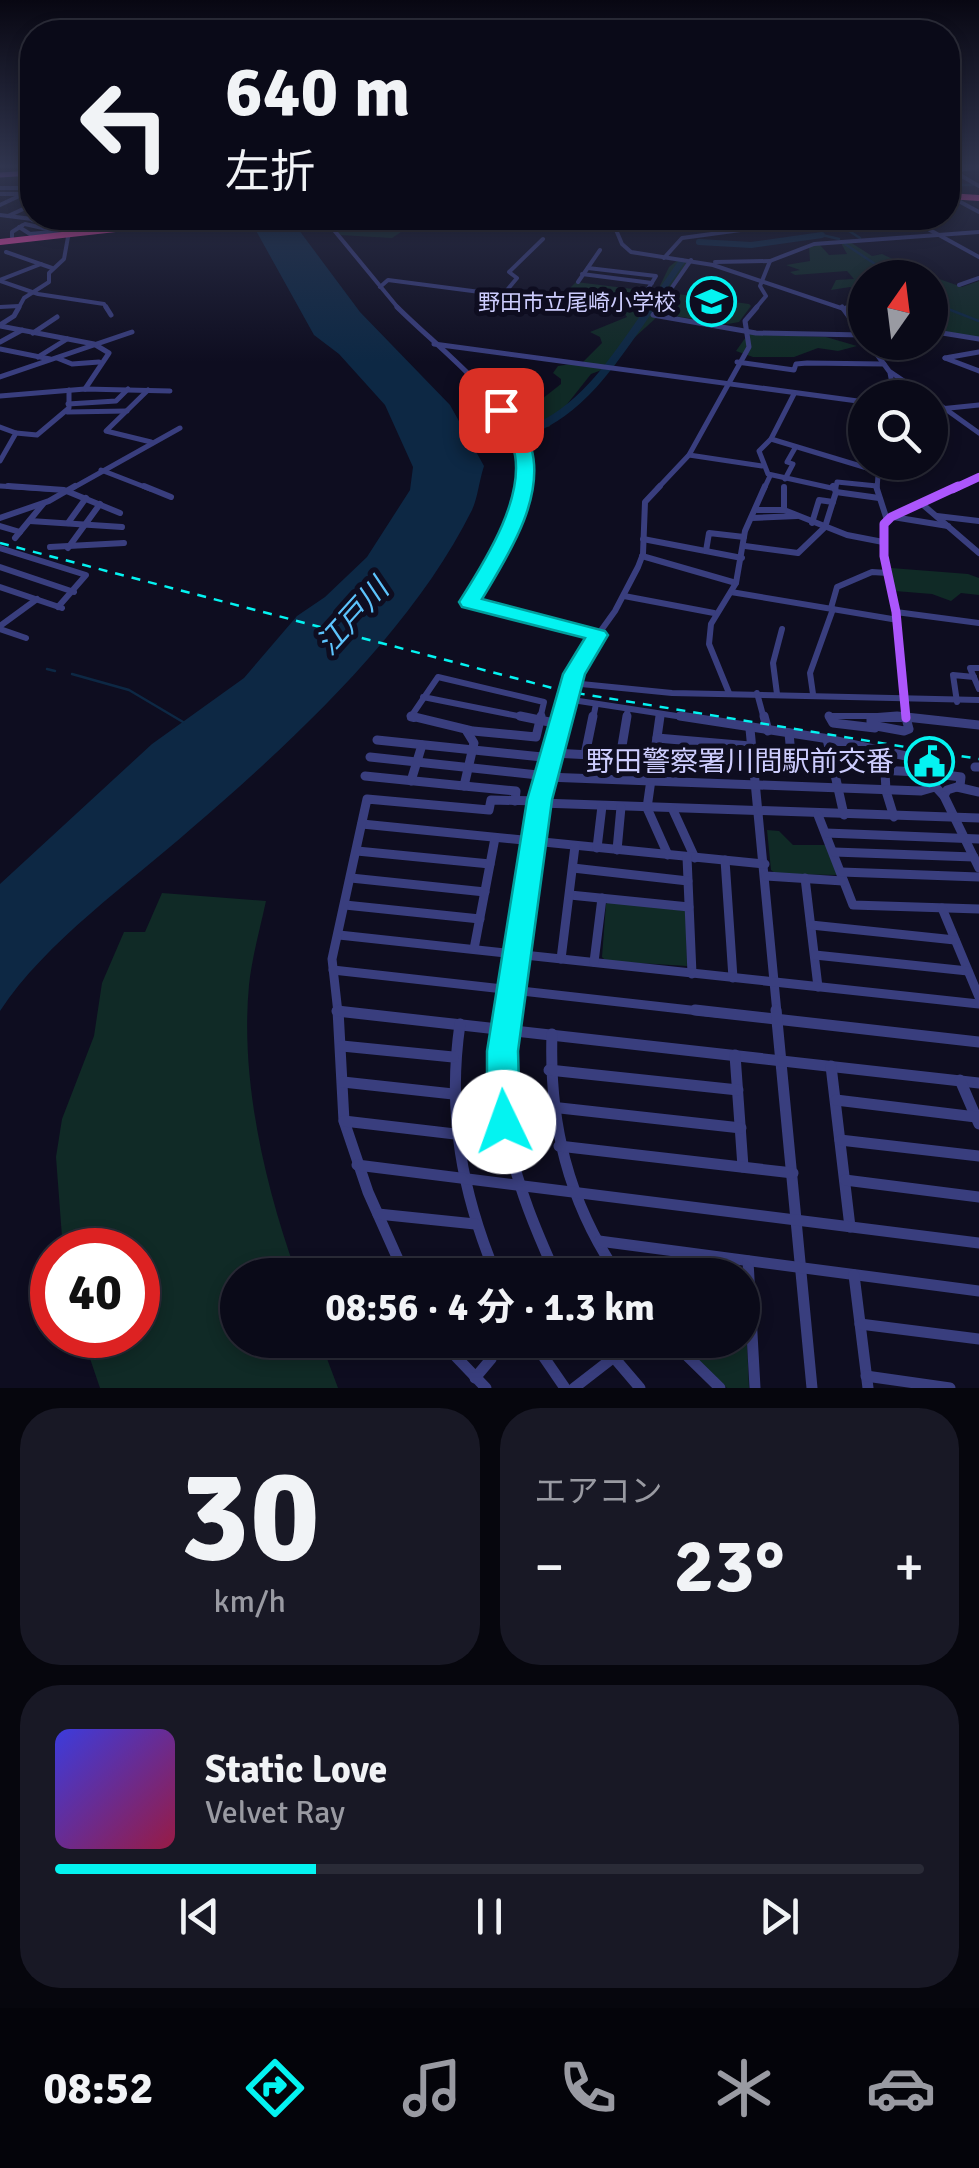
<!DOCTYPE html>
<html lang="ja">
<meta charset="utf-8">
<style>
:root{--surface:#0a0a18;--page:#181825;--text:#f1f3f6;--muted:#999aa2;--line:#2a2b37;--accent:#04f3f1}
body{margin:0;font-family:Signika,"Noto Sans JP",sans-serif;background:var(--page);color:var(--text);height:100vh;display:flex;flex-direction:column;font-size:38px;white-space:nowrap}
*{box-sizing:border-box;margin:0}
p{font-size:32px;color:var(--muted)}
.icon{flex:none;width:55px;height:55px;fill:none;stroke:currentColor;stroke-width:2;stroke-linecap:round;stroke-linejoin:round}
.map{position:relative;height:1388px;overflow:hidden}
.panel{display:flex;flex-direction:column;gap:20px;padding:20px;background:#06060d;flex:1}
.panel>*{flex:none}
.top-card{position:absolute;left:20px;top:20px;width:940px;height:210px;border-radius:40px;box-shadow:0 5px 15px #0003,0 0 0 2px var(--line);background:#0a0a18;color:var(--text);overflow:hidden}
.needle{width:65px;rotate:14deg}
.fabs{position:absolute;left:848px;top:260px;display:grid;gap:20px}
.fabs a{display:grid;place-items:center;width:100px;height:100px;border-radius:50%;background:var(--surface);box-shadow:0 5px 15px #0003,0 0 0 2px var(--line);font-size:50px}
.speed{position:absolute;left:30px;top:1228px;display:flex;gap:20px;font-size:50px;font-weight:700;text-align:center}
.speed>*{display:grid;place-content:center;width:130px;height:130px;border-radius:50%;background:var(--surface);box-shadow:0 5px 15px #0003,0 0 0 2px var(--line);line-height:1}
.speed .limit{border:15px solid #d22;background:#fff;color:#111}
.pin{position:absolute;display:grid;place-items:center;width:85px;height:85px;color:#fff;margin:-42px;border-radius:20px;box-shadow:0 5px 15px #0006}
.me{position:absolute;width:110px;margin:-55px;rotate:357deg;stroke-linejoin:round;filter:drop-shadow(0 0 8px #0008)}
.turn{display:flex;align-items:center;gap:35px;height:210px;padding:0 40px;font-size:45px}
.turn .icon{width:130px;height:130px;stroke-width:2.5}
.turn b{display:block;font-size:70px;line-height:85px}
.big{font-size:75px;font-weight:700;line-height:1.1}
.panel .widget{flex:1;display:flex;flex-direction:column;justify-content:center;gap:15px;min-width:0;padding:0 35px;border-radius:40px;background:var(--page)}
.panel .dial{align-items:center;gap:0}
.dial b{font-size:130px;line-height:1}
.song{display:flex;align-items:center;gap:30px}
.cover{width:120px;height:120px;border-radius:15px;background:linear-gradient(135deg,hsl(240 70% 55%),hsl(340 70% 35%))}
.played{height:10px;border-radius:5px;background:linear-gradient(90deg,var(--accent) 30%,var(--line) 30%)}
.keys{display:flex;justify-content:space-around;direction:ltr}
.heat{display:flex;justify-content:space-between;align-items:center;font-size:55px;direction:ltr}
.panel .tiles{flex:1;display:grid;gap:20px;grid-template-columns:1fr 1fr}
.widget:last-child{grid-column:span 2}
.trip{position:absolute;left:220px;top:1258px;width:540px;height:100px;border-radius:50px;background:var(--surface);box-shadow:0 5px 15px #0003,0 0 0 2px var(--line);font-weight:700;line-height:100px;text-align:center}
.dock{display:flex;height:160px;justify-content:space-around;align-items:center;background:#04040a;color:var(--muted)}
.dock .icon{width:70px;height:70px}
.dock .current{color:var(--accent)}
.dock b{font-size:45px;color:var(--text)}
.map>svg:first-child{display:block}
.green{fill:#102a26}
.water{fill:#0d2844}
.lines{fill:none;stroke-linecap:round;stroke-linejoin:round}
.stream{stroke:#0d2844;stroke-width:2.5}
.river-far1{stroke:#0d2844;stroke-width:6}
.river{stroke:#0d2844;stroke-width:8}
.minor-far4{stroke:#393e7e;stroke-width:4}
.minor-far3{stroke:#393e7e;stroke-width:5}
.minor-far2{stroke:#393e7e;stroke-width:6}
.minor-far1{stroke:#393e7e;stroke-width:9}
.minor{stroke:#393e7e;stroke-width:11}
.major-far2{stroke:#ac56fc;stroke-width:5}
.major-far1{stroke:#ac56fc;stroke-width:8}
.major{stroke:#ac56fc;stroke-width:9}
.highway{stroke:#fc4ab2;stroke-width:6}
.rail{stroke:#04f3f1;stroke-width:2.5;stroke-dasharray:9 8;stroke-linecap:butt}
.route{fill:#04f3f1;stroke:#039e9d;stroke-width:2.5}
.labels{text-anchor:middle;dominant-baseline:central;stroke-width:10;stroke-linejoin:round;paint-order:stroke}
.far-poi-label{font-size:22px;fill:#cdcdfe;stroke:#0e0d20;text-anchor:end}
.poi-label{font-size:28px;fill:#cdcdfe;stroke:#0e0d20;text-anchor:end}
.water-label{font-size:30px;font-style:italic;fill:#5dc3fc;stroke:#0e0d20}
</style>
<div class="map">
<svg width="979" height="1388" viewBox="0 0 979 1388">
<rect width="100%" height="100%" fill="#0e0d20"/>
<g class="green">
<polygon points="350,220 408,223 410,226 392,238 339,235 336,229 346,228 343,224"/>
<polygon points="850,242 872,256 882,254 899,262 886,264 896,270 908,268 962,287 979,281 979,339 940,333 943,328 930,323 930,278 897,277 894,272 895,277 865,278 860,286 865,296 850,287 831,290 836,280 854,279 847,271 795,275 790,272 800,270 786,265 810,261 809,246 819,244 829,255 847,254 841,243"/>
<polygon points="679,259 691,259 657,317 624,347 615,365 591,374 549,427 525,424 519,417 561,384 561,379 553,373 558,366 583,362 602,343 600,337 590,332 627,317 618,303 565,293 576,282 657,292 669,267"/>
<polygon points="678,294 749,304 751,306 739,322 728,324 661,314 672,297"/>
<polygon points="748,334 826,337 857,346 838,351 818,348 794,357 753,357 736,351"/>
<polygon points="891,568 968,574 979,578 979,595 961,593 951,601 932,594 895,591"/>
<polygon points="767,830 779,831 793,845 827,845 839,875 776,874 771,870"/>
<path d="M162,893L266,901C260,929 252,957 249,985C240,1080 265,1186 297,1275H238V1340H320L338,1388H100L82,1335H138V1250H63L56,1157L62,1119L94,1036L102,983L124,932H145Z"/>
<polygon points="610,901 686,911 687,966 606,961 602,957 606,904"/>
<polygon points="743,1314 746,1318 749,1388 727,1388 677,1340 742,1340"/>
</g>
<path class="water" d="M249,218H290L360,312L450,405L484,466C479,481 478,497 472,510C412,631 293,741 192,828C131,882 45,942 0,1011V884L152,744L244,678L297,616L325,597L367,557L410,490L413,467L385,405L339,354L314,335Z"/>
<g class="lines">
<g class="stream">
<polyline points="948,185 973,185"/>
<polyline points="838,218 843,227 860,238"/>
<polyline points="822,235 839,239"/>
<polyline points="845,244 896,278"/>
<polyline points="930,302 979,321"/>
<polyline points="47,669 55,671"/>
<polyline points="72,674 129,690 183,722"/>
</g>
<g class="river-far1">
<polyline points="699,242 751,245 822,235"/>
<polyline points="649,309 682,261"/>
</g>
<g class="river">
<path d="M531,430C585,409 619,353 651,307"/>
<polyline points="455,435 485,435"/>
</g>
<g class="minor-far4">
<polyline points="948,171 975,168"/>
<polyline points="953,171 979,186"/>
<polyline points="0,188 32,188"/>
<polyline points="0,194 20,194"/>
<polyline points="953,198 979,212"/>
<polyline points="0,205 32,190"/>
<polyline points="0,215 32,219"/>
<polyline points="8,216 32,205"/>
<polyline points="59,218 82,221 84,218"/>
<polyline points="324,218 399,309"/>
<polyline points="611,218 622,244 631,252 713,265 844,309"/>
<polyline points="908,218 979,257"/>
<polyline points="32,220 66,227"/>
<polyline points="25,224 47,229"/>
<polyline points="19,227 30,234 82,229"/>
<polyline points="12,237 12,232 23,225"/>
<polyline points="6,252 52,268"/>
<polyline points="664,258 682,238 748,229 725,218"/>
<polyline points="715,262 770,261"/>
<polyline points="588,268 656,276 648,289"/>
<polyline points="582,274 652,283"/>
<polyline points="0,280 41,264"/>
<polyline points="0,281 38,294 104,304 107,309"/>
<polyline points="578,282 600,250"/>
<polyline points="959,285 979,278"/>
<polyline points="380,287 388,280 503,295 517,278 509,272 543,239"/>
<polyline points="0,307 19,306"/>
<polyline points="846,308 851,309"/>
<polyline points="18,309 24,298 49,282 49,273 64,259 68,237"/>
<polyline points="657,309 691,260"/>
<polyline points="755,309 766,296 760,286 770,261 814,244 979,232"/>
</g>
<g class="minor-far3">
<polyline points="106,307 111,315"/>
<path d="M397,307C435,345 499,393 520,442C526,457 523,473 521,489"/>
<polyline points="659,307 653,315 756,333 863,335"/>
<polyline points="842,307 865,339"/>
<polyline points="846,308 865,314"/>
<polyline points="0,325 14,316 19,307"/>
<polyline points="0,326 94,344 109,353 85,389"/>
<polyline points="930,331 979,339"/>
<polyline points="33,333 57,317"/>
<polyline points="0,342 22,330"/>
<polyline points="868,342 889,371 929,398"/>
<polyline points="434,344 865,402"/>
<polyline points="0,349 50,359"/>
<polyline points="38,357 67,339"/>
<polyline points="57,358 72,364 99,362"/>
<polyline points="945,358 979,371"/>
<polyline points="945,358 979,352"/>
<polyline points="737,362 794,370 796,364 807,363 884,364"/>
<polyline points="890,373 895,398"/>
<polyline points="0,377 132,332"/>
<polyline points="148,390 106,431 151,442"/>
<polyline points="794,394 771,439 759,451 768,474 836,489"/>
<polyline points="0,396 85,389 170,391"/>
<polyline points="930,398 979,433"/>
<polyline points="68,404 116,401 128,389"/>
<polyline points="930,410 979,405"/>
<polyline points="67,412 127,411"/>
<polyline points="0,427 16,433 0,461"/>
<polyline points="16,433 37,435 69,408 69,390"/>
<polyline points="771,439 877,471"/>
<polyline points="689,455 762,466"/>
<polyline points="101,470 150,489"/>
<polyline points="785,479 793,464 787,462 795,448"/>
<polyline points="0,486 48,489"/>
<polyline points="836,487 837,482 877,486"/>
<polyline points="71,489 180,428"/>
<polyline points="657,489 689,455 749,347 745,321 757,307"/>
<polyline points="764,489 770,476"/>
<polyline points="877,489 879,462"/>
</g>
<g class="minor-far2">
<polyline points="8,486 64,490 120,513"/>
<polyline points="144,486 171,497"/>
<path d="M522,486C518,529 492,566 470,602L598,635"/>
<polyline points="833,486 836,492 879,498"/>
<polyline points="876,486 887,520"/>
<polyline points="784,487 784,510 847,535 883,542"/>
<polyline points="922,504 979,553"/>
<polyline points="757,510 784,510"/>
<polyline points="937,516 979,521"/>
<polyline points="893,517 948,526"/>
<polyline points="0,518 49,501 75,486"/>
<polyline points="752,518 797,516"/>
<polyline points="30,521 122,527"/>
<polyline points="68,523 86,498"/>
<polyline points="812,523 819,500 833,502"/>
<polyline points="0,526 20,532"/>
<polyline points="15,538 43,504"/>
<polyline points="643,539 742,558"/>
<polyline points="745,546 798,553 825,527 836,492"/>
<polyline points="50,547 124,543"/>
<polyline points="0,548 86,575 58,607"/>
<polyline points="68,548 100,504"/>
<polyline points="706,551 709,533 744,537"/>
<polyline points="642,556 736,583"/>
<polyline points="0,567 74,592"/>
<polyline points="0,587 62,608"/>
<polyline points="731,592 898,620"/>
<polyline points="624,596 714,613"/>
<polyline points="831,608 837,587 872,572 888,573"/>
<polyline points="896,612 979,623"/>
<polyline points="0,626 37,599"/>
<polyline points="0,629 26,638"/>
<polyline points="979,668 970,668 979,689"/>
<polyline points="571,683 672,693 979,700"/>
<polyline points="729,693 709,644 711,624 736,583 745,531 765,486"/>
<polyline points="757,693 764,719"/>
<polyline points="777,694 773,663 782,629"/>
<polyline points="813,694 810,673 833,609"/>
<polyline points="423,697 533,719"/>
<polyline points="566,699 696,719"/>
<polyline points="957,702 953,675 974,677"/>
<polyline points="414,719 410,718 438,677 544,702 540,719"/>
<polyline points="561,719 582,657 615,611 638,567 643,554 645,502 660,486"/>
<polyline points="593,719 596,704"/>
<polyline points="626,719 628,709"/>
<polyline points="659,719 660,715"/>
<polyline points="831,719 829,716 876,716"/>
<polyline points="871,719 923,719"/>
</g>
<g class="minor-far1">
<polyline points="411,716 473,731 536,737 541,716"/>
<polyline points="520,716 559,724"/>
<polyline points="660,716 647,808 668,855"/>
<polyline points="680,716 823,738 920,759"/>
<polyline points="764,716 768,731"/>
<polyline points="829,716 833,723 875,728"/>
<polyline points="906,718 909,729 904,731 871,725 871,718 897,716 979,725"/>
<polyline points="750,729 777,1013"/>
<polyline points="789,733 792,766"/>
<polyline points="657,738 750,746"/>
<polyline points="827,739 844,815"/>
<polyline points="377,740 552,758"/>
<polyline points="884,752 886,791 894,817"/>
<polyline points="553,753 918,772"/>
<polyline points="585,755 593,716"/>
<polyline points="370,757 547,776"/>
<polyline points="620,758 627,716"/>
<polyline points="975,767 979,767"/>
<polygon points="930,773 961,777 960,786 947,790 944,796 931,782"/>
<polyline points="365,776 464,786 474,743 466,730"/>
<polyline points="546,777 921,791 935,787"/>
<polyline points="411,781 422,745"/>
<polyline points="464,786 516,791 515,801"/>
<polyline points="957,787 979,792"/>
<polyline points="944,796 979,868"/>
<polyline points="541,803 979,818"/>
<polyline points="673,810 695,858"/>
<polyline points="818,815 853,905 979,909"/>
<polyline points="362,824 765,864"/>
<polyline points="826,833 979,839"/>
<polyline points="597,848 602,806"/>
<polyline points="617,850 621,807"/>
<polyline points="357,851 490,864"/>
<polyline points="834,852 974,857"/>
<polyline points="687,857 692,974"/>
<polyline points="725,860 733,978"/>
<polyline points="573,868 688,881"/>
<polyline points="841,872 979,877"/>
<polyline points="766,876 843,881"/>
<polyline points="351,878 485,892"/>
<polyline points="805,878 818,987"/>
<polyline points="570,895 689,907"/>
<polyline points="345,905 480,919"/>
<polyline points="942,908 979,997"/>
<polyline points="811,925 955,940"/>
<polyline points="339,935 979,1004"/>
<polyline points="474,949 495,838"/>
<polyline points="815,955 968,971"/>
<polyline points="561,959 575,846"/>
<polyline points="594,962 602,898"/>
<polyline points="333,970 717,1013"/>
<polyline points="337,1011 353,1013"/>
<polyline points="338,1013 332,959 367,799 489,810 491,800 540,801"/>
<polyline points="508,1013 540,801 562,716"/>
</g>
<g class="minor">
<polyline points="338,1010 344,1121 368,1192 405,1275"/>
<path d="M508,1010C492,1116 513,1180 556,1275"/>
<polyline points="695,1010 979,1042"/>
<polyline points="776,1010 812,1388"/>
<polyline points="337,1011 979,1083"/>
<path d="M460,1024C447,1113 462,1193 496,1275"/>
<path d="M552,1034C549,1123 568,1201 618,1275"/>
<polyline points="342,1046 453,1057"/>
<polyline points="735,1055 743,1167"/>
<polyline points="831,1066 850,1227"/>
<polyline points="549,1070 738,1090"/>
<polyline points="960,1080 979,1124"/>
<polyline points="343,1082 453,1094"/>
<polyline points="836,1100 976,1117"/>
<polyline points="551,1107 741,1128"/>
<polyline points="344,1121 455,1134"/>
<polyline points="840,1140 979,1156"/>
<polyline points="559,1146 793,1173"/>
<polyline points="357,1165 979,1243"/>
<polyline points="845,1180 979,1197"/>
<polyline points="378,1214 475,1224"/>
<polyline points="599,1241 979,1291"/>
<polyline points="748,1261 755,1388"/>
<polyline points="400,1264 486,1275"/>
<polyline points="854,1275 868,1388"/>
<polyline points="860,1324 979,1339"/>
<polyline points="440,1340 486,1388"/>
<polyline points="532,1340 565,1388"/>
<polyline points="599,1340 640,1388"/>
<polyline points="671,1340 720,1388"/>
<polyline points="866,1376 950,1388"/>
<polyline points="475,1378 491,1359 482,1340"/>
<polyline points="574,1388 636,1340"/>
</g>
<polyline class="major-far2" points="0,175 32,173"/>
<polyline class="major-far1" points="953,489 979,477"/>
<polyline class="major" points="906,718 896,612 884,556 884,524 891,517 958,486"/>
<g class="highway">
<polyline points="948,196 979,198"/>
<polyline points="0,242 213,218"/>
</g>
<polyline class="rail" points="0,543 564,691 979,759"/>
</g>
<linearGradient id="sky" x2="0" y2="1"><stop stop-color="#080712"/><stop offset="0.46" stop-color="#30354e"/><stop offset="1" stop-color="#30354e" stop-opacity="0"/></linearGradient>
<rect width="979" height="362" fill="url(#sky)"/>
<path class="route" d="M495,407H507C515,418 527,434 531,447C546,498 507,557 482,599L605,631L608,635L585,674L552,800L518,1051L520,1122L515,1132L504,1136L492,1132L487,1122V1051L527,800L563,674L585,638L462,607L459,602C484,563 530,492 512,444C507,432 499,421 493,410Z"/>
<defs>
<symbol id="school-ring" viewBox="-11 -11 22 22"><circle r="9.5" fill="#0e0d20" stroke="#04f3f1" stroke-width="1.5"/><path d="M0-5L7-2L0 1L-7-2ZM-4 1L0 2.5L4 1V4Q0 6-4 4Z" fill="#04f3f1"/></symbol>
<symbol id="civic-ring" viewBox="-11 -11 22 22"><circle r="9.5" fill="#0e0d20" stroke="#04f3f1" stroke-width="1.5"/><path d="M-.6-6.5H3V-4.5H.6V-3L4-1V1h2V6H-6V1h2V-1L-.6-3ZM-1.2 2.5V6h2.4V2.5Z" fill="#04f3f1"/></symbol>
</defs>
<g fill-rule="evenodd">
<use href="#school-ring" x="684" y="274" width="55" height="55"/>
<use href="#civic-ring" x="902" y="734" width="55" height="55"/>
</g>
<g class="labels">
<g class="far-poi-label">
<text x="676" y="302">野田市立尾崎小学校</text>
</g>
<g class="poi-label">
<text x="894" y="762">野田警察署川間駅前交番</text>
</g>
<g class="water-label">
<text transform="translate(353 617) rotate(-48)">江戸川</text>
</g>
</g>
</svg>
<div class="fabs">
<a><svg class="needle" viewBox="-14 -14 28 28"><path d="M0-13l5 13h-10z" fill="#e53935"/><path d="M0 13l5-13h-10z" fill="#999aa2"/></svg></a>
<a><svg class="icon" aria-label="search" viewBox="0 0 24 24"><circle cx="10" cy="10" r="6"/><path d="M15 15l6 6"/></svg></a>
</div>
<div class="speed"><div class="limit">40</div></div>
<div class="pin" style="left:501px;top:410px;background:#d93025"><svg class="icon" aria-label="arrive" viewBox="0 0 24 24"><path d="M6 21V4h12l-3 4 3 4H6"/></svg></div>
<svg class="me" style="left:504px;top:1122px" viewBox="-20 -20 40 40"><circle r="19" fill="#fff"/><path d="M0-13L10 11 0 6-10 11z" fill="#04f3f1"/></svg>
<div class="trip">08:56 · 4 分 · 1.3 km</div>
<div class="top-card">
<div class="turn"><svg class="icon" aria-label="left" viewBox="0 0 24 24"><path d="M17 20v-9H6M10 6l-5 5 5 5"/></svg><div><b>640 m</b>左折</div></div>
</div>
</div>
<section class="panel">
<div class="tiles">
<div class="widget dial"><b>30</b><p>km/h</p></div>
<div class="widget"><p>エアコン</p>
<div class="heat"><a>−</a><b class="big">23°</b><a>+</a></div>
</div>
<div class="widget">
<div class="song"><i class="cover"></i><div><b>Static Love</b><p>Velvet Ray</p></div></div>
<div class="played"></div>
<div class="keys"><svg class="icon" aria-label="previous" viewBox="0 0 24 24"><path d="M18 5L8 12l10 7zM5 5v14"/></svg><svg class="icon" aria-label="pause" viewBox="0 0 24 24"><path d="M8 5v14M16 5v14"/></svg><svg class="icon" aria-label="next" viewBox="0 0 24 24"><path d="M6 5l10 7-10 7zM19 5v14"/></svg></div>
</div>
</div>
</section>
<nav class="dock">
<b>08:52</b>
<svg class="icon current" aria-label="directions" viewBox="0 0 24 24"><path d="M12 3l9 9-9 9-9-9zM9 14v-3h6M13 9l2 2-2 2"/></svg>
<svg class="icon" aria-label="music" viewBox="0 0 24 24"><path d="M9 18V5l10-2v13"/><circle cx="6" cy="18" r="3"/><circle cx="16" cy="16" r="3"/></svg>
<svg class="icon" aria-label="phone" viewBox="0 0 24 24"><path d="M5 4h4l2 5-3 2q2 4 5 5l2-3 5 2v4C11 20 4 13 5 4z"/></svg>
<svg class="icon" aria-label="climate" viewBox="0 0 24 24"><path d="M12 3v18M4 7l16 10M4 17L20 7"/></svg>
<svg class="icon" aria-label="car" viewBox="0 0 24 24"><path d="M5 17H2v-5l4-1 3-4h7l3 4 3 1v5h-3M9 17h6M6 11h13"/><circle cx="7" cy="17" r="2"/><circle cx="17" cy="17" r="2"/></svg>
</nav>
